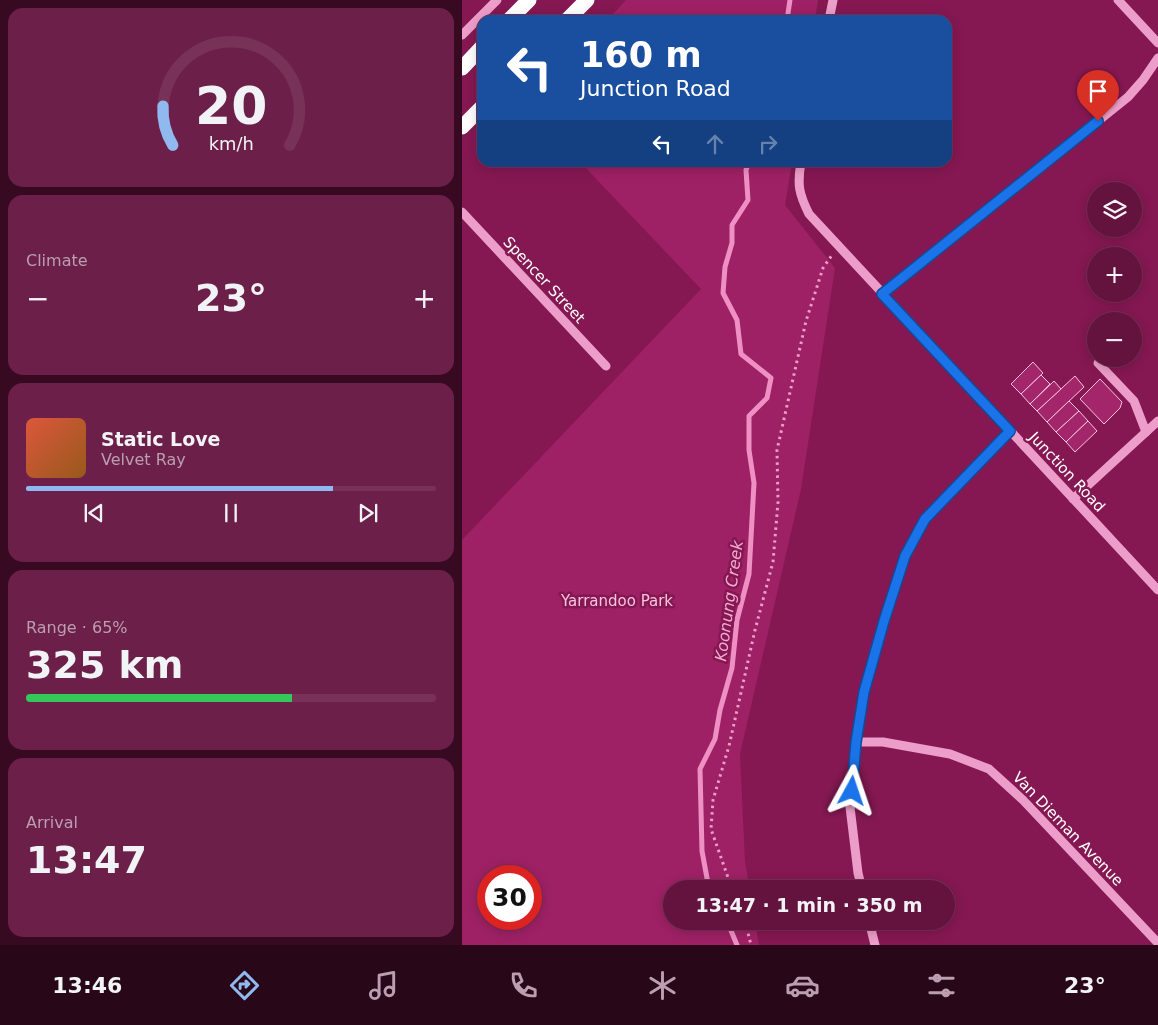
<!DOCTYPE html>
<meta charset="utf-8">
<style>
:root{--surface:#64123e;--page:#6c2049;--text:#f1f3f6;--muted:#bb9eb0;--line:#783258;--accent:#90b9f0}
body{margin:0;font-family:"DejaVu Sans",sans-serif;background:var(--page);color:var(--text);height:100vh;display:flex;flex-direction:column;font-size:19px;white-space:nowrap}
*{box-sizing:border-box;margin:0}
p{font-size:16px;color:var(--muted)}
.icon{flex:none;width:28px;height:28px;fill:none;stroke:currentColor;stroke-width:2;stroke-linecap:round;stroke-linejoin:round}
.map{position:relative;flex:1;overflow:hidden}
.sheet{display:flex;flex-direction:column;gap:8px;padding:8px;background:#370a22;width:462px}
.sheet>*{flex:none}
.banner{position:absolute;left:15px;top:15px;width:475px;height:152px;border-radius:15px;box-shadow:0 2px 12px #0003,0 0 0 1px var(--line);background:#1a4fa0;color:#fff;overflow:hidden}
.fabs{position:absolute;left:625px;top:182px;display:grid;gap:10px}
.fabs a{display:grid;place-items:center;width:55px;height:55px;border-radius:50%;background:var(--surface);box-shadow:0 2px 12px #0003,0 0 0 1px var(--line);font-size:25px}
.speed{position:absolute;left:15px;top:865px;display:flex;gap:10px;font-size:25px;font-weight:700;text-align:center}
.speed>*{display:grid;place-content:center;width:65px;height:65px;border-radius:50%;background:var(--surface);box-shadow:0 2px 12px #0003,0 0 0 1px var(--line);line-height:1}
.speed .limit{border:8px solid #d22;background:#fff;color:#111}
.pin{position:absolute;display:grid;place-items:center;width:42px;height:42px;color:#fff;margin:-51px -21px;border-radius:50% 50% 50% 0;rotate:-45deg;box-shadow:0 0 5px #0007}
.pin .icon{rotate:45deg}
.me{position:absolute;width:55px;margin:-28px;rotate:5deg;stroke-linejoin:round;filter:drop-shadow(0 0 4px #0008)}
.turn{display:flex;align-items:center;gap:18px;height:105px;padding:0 20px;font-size:22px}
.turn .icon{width:65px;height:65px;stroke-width:2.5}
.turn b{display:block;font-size:35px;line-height:42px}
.lanes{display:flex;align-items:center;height:48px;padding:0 20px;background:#0003;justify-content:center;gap:25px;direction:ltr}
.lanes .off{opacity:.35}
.big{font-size:38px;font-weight:700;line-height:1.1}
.sheet .card{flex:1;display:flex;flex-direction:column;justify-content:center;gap:8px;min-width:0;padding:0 18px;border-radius:15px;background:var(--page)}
.sheet .dial{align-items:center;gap:0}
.dial svg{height:130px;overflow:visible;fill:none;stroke:var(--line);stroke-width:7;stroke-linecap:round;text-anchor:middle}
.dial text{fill:var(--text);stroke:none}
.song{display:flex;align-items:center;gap:15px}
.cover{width:60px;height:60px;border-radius:8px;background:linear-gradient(135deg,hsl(10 70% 55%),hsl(30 70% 35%))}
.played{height:5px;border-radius:2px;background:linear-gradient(90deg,var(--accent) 75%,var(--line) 75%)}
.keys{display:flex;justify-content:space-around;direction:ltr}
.heat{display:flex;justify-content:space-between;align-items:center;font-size:28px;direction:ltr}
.charge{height:8px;border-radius:4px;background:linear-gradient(90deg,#34c759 65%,var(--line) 0)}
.trip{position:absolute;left:201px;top:880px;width:292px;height:50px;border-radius:25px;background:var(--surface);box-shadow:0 2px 12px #0003,0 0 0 1px var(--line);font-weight:700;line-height:50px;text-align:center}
.menu{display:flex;height:80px;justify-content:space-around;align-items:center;background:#280719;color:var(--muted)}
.menu .icon{width:35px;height:35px}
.menu .selected{color:var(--accent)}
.menu b{font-size:22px;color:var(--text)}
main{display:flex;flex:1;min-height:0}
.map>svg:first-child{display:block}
.green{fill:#9e2165;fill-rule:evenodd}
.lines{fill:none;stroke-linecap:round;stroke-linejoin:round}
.stream{stroke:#ef90c5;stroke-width:5}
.building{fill:#a3266a;stroke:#f9c3e1}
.path{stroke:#ec9dc9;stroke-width:3;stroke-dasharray:2.5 4;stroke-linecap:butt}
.minor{stroke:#ec9dc9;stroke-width:9}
.highway{stroke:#fff;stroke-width:15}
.route-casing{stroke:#114b97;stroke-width:12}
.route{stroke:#1a73e8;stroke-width:9}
.labels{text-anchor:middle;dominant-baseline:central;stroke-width:5;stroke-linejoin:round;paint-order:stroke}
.street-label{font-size:15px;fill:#fff;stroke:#851852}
.park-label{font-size:15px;fill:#f9c3e1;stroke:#851852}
.water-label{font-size:16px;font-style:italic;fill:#f4a9d2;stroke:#851852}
</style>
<main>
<section class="sheet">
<div class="card dial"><svg viewBox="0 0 100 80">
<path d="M14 69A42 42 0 1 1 86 69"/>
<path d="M14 69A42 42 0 0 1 8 45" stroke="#90b9f0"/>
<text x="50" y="56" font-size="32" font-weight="700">20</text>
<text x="50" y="72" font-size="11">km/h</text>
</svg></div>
<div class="card"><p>Climate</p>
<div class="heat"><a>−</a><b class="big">23°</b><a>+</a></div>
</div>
<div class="card">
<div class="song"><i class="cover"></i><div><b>Static Love</b><p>Velvet Ray</p></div></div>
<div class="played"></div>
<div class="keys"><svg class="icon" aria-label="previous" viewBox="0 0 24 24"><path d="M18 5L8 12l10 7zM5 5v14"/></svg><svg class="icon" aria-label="pause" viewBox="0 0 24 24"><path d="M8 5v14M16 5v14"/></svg><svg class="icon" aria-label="next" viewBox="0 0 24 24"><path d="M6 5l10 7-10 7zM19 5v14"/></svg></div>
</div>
<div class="card"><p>Range · 65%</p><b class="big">325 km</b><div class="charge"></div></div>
<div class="card"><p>Arrival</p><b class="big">13:47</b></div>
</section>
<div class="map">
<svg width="696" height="945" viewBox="0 0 696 945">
<rect width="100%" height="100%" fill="#851852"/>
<g class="green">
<polygon points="164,0 356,0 353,20 145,20"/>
<path d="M119,163H330L323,205L373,268L339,489L278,754L283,862L288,889H210V921H293L297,945H0V540L239,289ZM26,876H69V919H26Z"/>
</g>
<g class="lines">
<g class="stream">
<polyline points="325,20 328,0"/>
<polyline points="247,889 240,851 238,769 253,739 258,710 270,668 275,620 287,574 292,483 287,450 287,416 305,398 309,378 279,354 275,320 261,293 263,267 270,243 270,225 286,200 284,170 287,162"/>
<polyline points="265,921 275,945"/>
</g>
</g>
<g class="building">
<polygon points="571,362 581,373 559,394 549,384"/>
<polygon points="579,375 588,384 568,404 559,394"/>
<polygon points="613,376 622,387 585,422 575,411"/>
<polygon points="638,379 660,402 658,408 642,424 618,399"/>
<polygon points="592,381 599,389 575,411 568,404"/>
<polygon points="607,401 617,411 594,432 585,422"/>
<polygon points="617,411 626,421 604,442 594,432"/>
<polygon points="626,421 635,431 613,452 604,442"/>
</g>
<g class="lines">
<g class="path">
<polyline points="270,889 249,829 251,800 267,746 293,630 311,562 316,502 315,450 344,321 361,268 370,255"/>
<polyline points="283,921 289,945"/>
</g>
<g class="minor">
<polyline points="656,0 696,43"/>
<polyline points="367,20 371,0"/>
<polyline points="0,35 35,0"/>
<path d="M339,162C335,185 337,194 347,214L696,590"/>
<polyline points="0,212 144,366"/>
<polyline points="420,294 666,97 681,80 696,58"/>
<polyline points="636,363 672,401 684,432"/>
<polyline points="611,499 696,421"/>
<polyline points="394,742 421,742 488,754 527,769 561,800 696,943"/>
<polyline points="400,889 396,873 388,807 394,742 402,692 422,621 443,556 463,519 548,431"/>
<polyline points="407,921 413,945"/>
</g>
<g class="highway">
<polyline points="47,20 67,0"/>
<polyline points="105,20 125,0"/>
<polyline points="0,68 20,47"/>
<polyline points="0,127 20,107"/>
</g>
</g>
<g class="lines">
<defs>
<polyline id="route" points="390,791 394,742 402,692 422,621 443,556 463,519 548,431 420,294 636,121"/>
</defs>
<use href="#route" class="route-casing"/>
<use href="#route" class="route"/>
</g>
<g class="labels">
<g class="street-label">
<text transform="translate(82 280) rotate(47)">Spencer Street</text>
<text transform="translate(605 472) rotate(47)">Junction Road</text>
<text transform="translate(606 829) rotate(46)">Van Dieman Avenue</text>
</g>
<g class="park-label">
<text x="155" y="601">Yarrandoo Park</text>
</g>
<g class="water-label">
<text transform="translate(267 601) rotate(-82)">Koonung Creek</text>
</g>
</g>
</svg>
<div class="fabs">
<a><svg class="icon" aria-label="layers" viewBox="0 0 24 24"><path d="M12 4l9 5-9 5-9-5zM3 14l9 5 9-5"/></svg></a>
<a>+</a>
<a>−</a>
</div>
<div class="speed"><div class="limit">30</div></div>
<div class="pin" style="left:636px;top:121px;background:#d93025"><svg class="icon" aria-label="arrive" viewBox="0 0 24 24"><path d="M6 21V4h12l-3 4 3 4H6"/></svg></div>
<svg class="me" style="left:390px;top:791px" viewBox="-20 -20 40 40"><path d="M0-17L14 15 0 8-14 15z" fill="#1a73e8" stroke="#fff" stroke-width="4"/></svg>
<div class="trip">13:47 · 1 min · 350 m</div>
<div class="banner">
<div class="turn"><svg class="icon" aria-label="left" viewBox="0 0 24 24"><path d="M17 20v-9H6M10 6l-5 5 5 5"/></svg><div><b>160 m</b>Junction Road</div></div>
<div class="lanes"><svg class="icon" aria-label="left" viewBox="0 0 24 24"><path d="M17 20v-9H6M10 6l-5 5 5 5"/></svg><svg class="icon off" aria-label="ahead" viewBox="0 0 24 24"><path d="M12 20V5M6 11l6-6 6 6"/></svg><svg class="icon off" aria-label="right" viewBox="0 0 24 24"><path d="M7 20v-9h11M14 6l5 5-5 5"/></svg></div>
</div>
</div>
</main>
<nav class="menu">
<b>13:46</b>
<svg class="icon selected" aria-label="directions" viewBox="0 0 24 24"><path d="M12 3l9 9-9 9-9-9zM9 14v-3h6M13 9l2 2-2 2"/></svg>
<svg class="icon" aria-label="music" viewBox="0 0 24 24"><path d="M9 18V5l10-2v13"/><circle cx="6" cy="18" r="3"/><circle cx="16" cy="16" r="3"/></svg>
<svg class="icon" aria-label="phone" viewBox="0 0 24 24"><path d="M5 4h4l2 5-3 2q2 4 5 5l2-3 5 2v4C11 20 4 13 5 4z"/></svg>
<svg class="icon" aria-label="climate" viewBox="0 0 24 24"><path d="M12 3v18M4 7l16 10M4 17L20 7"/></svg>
<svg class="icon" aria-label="car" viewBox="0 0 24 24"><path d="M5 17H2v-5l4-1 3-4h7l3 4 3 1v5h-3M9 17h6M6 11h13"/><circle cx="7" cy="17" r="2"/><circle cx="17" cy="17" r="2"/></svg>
<svg class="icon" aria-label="filters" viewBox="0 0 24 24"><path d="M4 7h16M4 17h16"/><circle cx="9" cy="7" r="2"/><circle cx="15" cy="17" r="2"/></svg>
<b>23°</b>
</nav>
